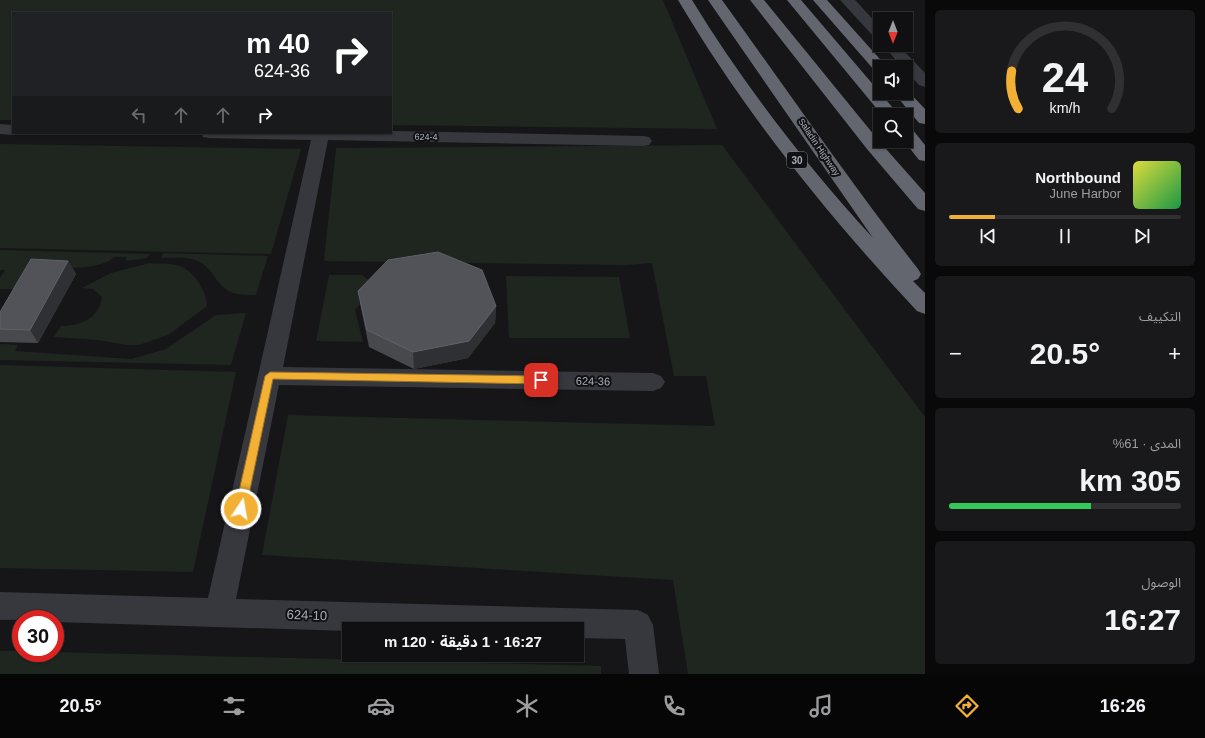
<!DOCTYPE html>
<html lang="ar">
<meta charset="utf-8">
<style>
:root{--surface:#101012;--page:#19191b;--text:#f1f3f6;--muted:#9c9d9f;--line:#303032;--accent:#f2b134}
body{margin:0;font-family:Arial,"Noto Sans Arabic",sans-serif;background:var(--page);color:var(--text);direction:rtl;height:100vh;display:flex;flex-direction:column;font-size:15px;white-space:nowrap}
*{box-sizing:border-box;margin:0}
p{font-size:13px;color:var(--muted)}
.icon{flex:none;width:22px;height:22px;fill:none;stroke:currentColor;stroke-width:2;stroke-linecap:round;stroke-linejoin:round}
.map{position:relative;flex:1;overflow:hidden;direction:ltr}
.panel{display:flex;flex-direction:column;gap:10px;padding:10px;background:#09090a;width:280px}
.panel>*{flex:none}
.banner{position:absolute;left:12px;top:12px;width:380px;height:122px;border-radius:0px;box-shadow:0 1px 3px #0004,0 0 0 1px var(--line);direction:rtl;background:#202124;color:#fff;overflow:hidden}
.needle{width:26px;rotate:180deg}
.controls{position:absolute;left:873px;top:12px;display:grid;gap:8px}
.controls a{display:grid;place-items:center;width:40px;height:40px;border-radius:0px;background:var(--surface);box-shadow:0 1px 3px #0004,0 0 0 1px var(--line);font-size:20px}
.speed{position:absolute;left:12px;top:610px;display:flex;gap:8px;font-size:20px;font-weight:700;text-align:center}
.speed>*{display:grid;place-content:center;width:52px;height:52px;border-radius:50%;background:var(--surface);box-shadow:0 1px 3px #0004,0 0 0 1px var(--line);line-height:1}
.speed .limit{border:6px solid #d22;background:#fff;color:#111}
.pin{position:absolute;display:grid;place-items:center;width:34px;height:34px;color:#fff;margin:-17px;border-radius:8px;box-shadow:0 2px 6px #0006}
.me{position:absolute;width:44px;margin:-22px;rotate:12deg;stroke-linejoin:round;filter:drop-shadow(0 0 3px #0008)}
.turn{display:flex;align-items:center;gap:14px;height:84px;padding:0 16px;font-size:18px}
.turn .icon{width:52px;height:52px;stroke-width:2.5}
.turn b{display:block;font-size:28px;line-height:34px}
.lanes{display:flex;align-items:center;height:38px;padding:0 16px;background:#0003;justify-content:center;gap:20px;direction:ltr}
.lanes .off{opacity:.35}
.big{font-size:30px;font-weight:700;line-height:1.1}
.panel .card{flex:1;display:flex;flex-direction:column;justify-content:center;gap:6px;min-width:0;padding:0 14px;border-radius:6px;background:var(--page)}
.panel .dial{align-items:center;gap:0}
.dial svg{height:104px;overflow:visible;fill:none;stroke:var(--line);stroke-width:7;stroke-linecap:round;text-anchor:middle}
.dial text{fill:var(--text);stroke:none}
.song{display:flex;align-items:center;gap:12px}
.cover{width:48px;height:48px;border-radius:6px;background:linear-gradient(135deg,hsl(60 70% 55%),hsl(140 70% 35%))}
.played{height:4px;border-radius:2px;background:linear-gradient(90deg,var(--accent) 20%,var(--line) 20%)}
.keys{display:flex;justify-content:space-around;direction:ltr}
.heat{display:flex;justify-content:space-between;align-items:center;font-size:22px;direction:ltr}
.charge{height:6px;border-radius:3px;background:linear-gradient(90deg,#34c759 61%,var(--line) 0)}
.trip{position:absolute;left:342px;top:622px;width:242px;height:40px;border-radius:0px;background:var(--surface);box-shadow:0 1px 3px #0004,0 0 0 1px var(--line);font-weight:700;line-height:40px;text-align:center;direction:rtl}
.tabs{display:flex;height:64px;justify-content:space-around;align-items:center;background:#060607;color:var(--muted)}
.tabs .icon{width:28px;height:28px}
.tabs .on{color:var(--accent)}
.tabs b{font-size:18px;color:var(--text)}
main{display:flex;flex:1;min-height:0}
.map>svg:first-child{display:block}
.green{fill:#1e261f}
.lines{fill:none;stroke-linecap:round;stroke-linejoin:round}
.minor{fill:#37383d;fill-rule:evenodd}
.highway{fill:#63666e;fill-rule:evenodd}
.wall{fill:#47494d}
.shaded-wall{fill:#2f3033}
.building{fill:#525359;stroke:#5f6168}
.route{fill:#f2b134;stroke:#9d7322}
.labels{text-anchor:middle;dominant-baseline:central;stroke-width:4;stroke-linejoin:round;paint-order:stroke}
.far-street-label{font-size:9px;fill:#a8adb8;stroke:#111113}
.shield{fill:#111113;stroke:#7b7e86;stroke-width:1}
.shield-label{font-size:10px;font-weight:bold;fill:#a8adb8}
.street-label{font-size:11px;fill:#a8adb8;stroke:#111113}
.near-street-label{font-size:13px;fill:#a8adb8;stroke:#111113}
</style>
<main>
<section class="panel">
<div class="card dial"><svg viewBox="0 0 100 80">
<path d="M14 69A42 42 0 1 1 86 69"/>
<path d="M14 69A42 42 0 0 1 9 40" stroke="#f2b134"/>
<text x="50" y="56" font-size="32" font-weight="700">24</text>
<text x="50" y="72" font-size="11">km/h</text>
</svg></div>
<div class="card">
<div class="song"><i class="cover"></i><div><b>Northbound</b><p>June Harbor</p></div></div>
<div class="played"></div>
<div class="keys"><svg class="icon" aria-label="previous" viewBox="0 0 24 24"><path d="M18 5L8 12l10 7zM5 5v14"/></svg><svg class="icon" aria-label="pause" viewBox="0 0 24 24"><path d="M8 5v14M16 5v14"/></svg><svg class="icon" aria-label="next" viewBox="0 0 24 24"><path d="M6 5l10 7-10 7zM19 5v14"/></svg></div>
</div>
<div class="card"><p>التكييف</p>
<div class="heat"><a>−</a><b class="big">20.5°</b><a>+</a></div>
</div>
<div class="card"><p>المدى · 61%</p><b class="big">305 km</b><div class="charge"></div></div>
<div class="card"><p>الوصول</p><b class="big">16:27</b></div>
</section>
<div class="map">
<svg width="925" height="674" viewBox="0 0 925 674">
<rect width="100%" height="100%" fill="#161618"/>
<g class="green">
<polygon points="0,0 663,0 717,129 391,125 391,13 13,13 13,120 0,120"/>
<polygon points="0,144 301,149 271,254 0,248"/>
<polygon points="722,145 925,417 925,674 688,674 673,580 262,555 288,415 715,426 706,376 674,376 652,263 626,265 324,261 336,148"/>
<path d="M0,250L150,254L147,258L126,261V257H114C104,267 84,267 71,268L69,271H36L17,289H0V278L5,270H0Z"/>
<path d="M163,253L268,256L256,295C235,295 226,294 214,276C210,270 205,264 198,261C187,256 173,258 161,258Z"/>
<path d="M150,263C159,264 168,263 176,265C192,268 207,290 207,306L168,335L139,345H127L98,340L54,337L61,326C80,326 100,318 102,297L93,289L82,288L111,273Z"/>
<polygon points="329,275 362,275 376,286 355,310 363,342 316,341"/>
<polygon points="506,276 619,277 630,338 509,338"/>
<polygon points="246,313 231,365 0,360 0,344 18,345 15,351 131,359 166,349 216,315"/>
<polygon points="0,365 236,372 193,572 0,568"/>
<polygon points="0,651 21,651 21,653 55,652 601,666 601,674 0,674"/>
</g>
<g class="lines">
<g class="minor">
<polygon points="840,0 855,0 880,27 880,39 875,38"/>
<polygon points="883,45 898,45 925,73 925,87 919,85 906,71 906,67 902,67"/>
<polygon points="0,124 13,125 13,133 19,133 13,135 0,134"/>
<polygon points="391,131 643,136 649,137 652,141 649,145 643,146 328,140 283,367 653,373 661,376 665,382 661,388 653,391 279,385 236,599 638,610 648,615 653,625 659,674 629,674 625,639 577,638 577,629 349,629 349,631 55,622 55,619 0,620 0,592 208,598 311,140 209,138 203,137 201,133 391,133"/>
</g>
<g class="highway">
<path d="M678,0H692C744,85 806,165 873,238L708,0H722C787,90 850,182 918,269L921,274L918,279L913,281L925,293V314L917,311C828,216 745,113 678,0Z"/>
<polygon points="750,0 764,0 879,141 925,193 925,211 918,209 867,149"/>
<polygon points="787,0 801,0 899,115 882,115"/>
<polygon points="813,0 827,0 887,67 880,67 880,73 875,71"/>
<polygon points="906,89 925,109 925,124 919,123 894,93 906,93"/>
<polygon points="906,128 912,129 925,145 925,161 919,160 904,141 906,141"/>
</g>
</g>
<g class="wall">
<polygon points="68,261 76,274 38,343 0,342 0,312"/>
<polygon points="358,291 496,306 495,323 468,358 414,369 369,347 361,308"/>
</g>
<g class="shaded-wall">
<polygon points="68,261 76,274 38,343 30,330"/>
<polygon points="496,306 495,323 468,358 414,369 413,352"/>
</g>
<g class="building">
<polygon points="438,252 482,270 496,306 469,341 413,352 367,330 358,291 388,260"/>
<polygon points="31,259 68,261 30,330 0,329 0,312"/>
</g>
<polygon class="route" points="270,372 541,376 546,380 541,384 273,379 246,509 245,512 241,514 237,512 235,509 265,376"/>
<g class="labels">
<g class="far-street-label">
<text transform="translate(426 137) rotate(1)">624-4</text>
<text transform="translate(819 147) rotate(56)">Saladin Highway</text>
</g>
<rect class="shield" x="787" y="152" width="20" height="16" rx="3"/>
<g class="shield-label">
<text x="797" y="160">30</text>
</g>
<g class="street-label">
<text transform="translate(593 381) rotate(1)">624-36</text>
</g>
<g class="near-street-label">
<text transform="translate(307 615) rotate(2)">624-10</text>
</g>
</g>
</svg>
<div class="controls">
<a><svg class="needle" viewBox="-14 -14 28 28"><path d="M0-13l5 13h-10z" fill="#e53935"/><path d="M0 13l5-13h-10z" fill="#9c9d9f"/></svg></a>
<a><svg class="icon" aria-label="sound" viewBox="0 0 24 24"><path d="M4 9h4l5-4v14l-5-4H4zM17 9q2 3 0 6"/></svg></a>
<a><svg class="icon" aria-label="search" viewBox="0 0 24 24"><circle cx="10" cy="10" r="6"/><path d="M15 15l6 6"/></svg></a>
</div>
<div class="speed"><div class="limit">30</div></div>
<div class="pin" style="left:541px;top:380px;background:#d93025"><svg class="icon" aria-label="arrive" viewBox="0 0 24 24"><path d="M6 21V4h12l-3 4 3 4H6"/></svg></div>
<svg class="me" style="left:241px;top:509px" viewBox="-20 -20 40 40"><circle r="17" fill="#f2b134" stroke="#fff" stroke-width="3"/><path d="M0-11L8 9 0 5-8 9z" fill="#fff"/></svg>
<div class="trip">16:27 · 1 دقيقة · 120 m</div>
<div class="banner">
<div class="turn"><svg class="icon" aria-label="right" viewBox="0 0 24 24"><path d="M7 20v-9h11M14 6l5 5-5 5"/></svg><div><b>40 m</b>624-36</div></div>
<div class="lanes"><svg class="icon off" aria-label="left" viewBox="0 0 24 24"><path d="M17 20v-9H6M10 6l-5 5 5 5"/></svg><svg class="icon off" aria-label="ahead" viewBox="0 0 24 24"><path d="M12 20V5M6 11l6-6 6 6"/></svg><svg class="icon off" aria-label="ahead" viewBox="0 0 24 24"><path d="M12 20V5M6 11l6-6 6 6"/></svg><svg class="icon" aria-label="right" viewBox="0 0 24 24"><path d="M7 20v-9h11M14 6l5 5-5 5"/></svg></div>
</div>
</div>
</main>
<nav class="tabs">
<b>16:26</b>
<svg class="icon on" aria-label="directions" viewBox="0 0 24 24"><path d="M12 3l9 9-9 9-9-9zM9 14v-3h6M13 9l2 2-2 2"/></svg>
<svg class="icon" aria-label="music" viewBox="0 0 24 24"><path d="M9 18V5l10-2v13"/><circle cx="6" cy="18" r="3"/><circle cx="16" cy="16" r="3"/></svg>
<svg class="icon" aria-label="phone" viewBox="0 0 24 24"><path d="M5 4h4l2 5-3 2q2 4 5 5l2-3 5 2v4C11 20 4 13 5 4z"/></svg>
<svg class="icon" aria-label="climate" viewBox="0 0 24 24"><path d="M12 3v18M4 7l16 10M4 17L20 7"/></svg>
<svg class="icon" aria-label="car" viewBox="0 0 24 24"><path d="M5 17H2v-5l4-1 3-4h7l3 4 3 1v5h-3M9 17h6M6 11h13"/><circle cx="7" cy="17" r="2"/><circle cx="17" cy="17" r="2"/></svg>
<svg class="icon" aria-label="filters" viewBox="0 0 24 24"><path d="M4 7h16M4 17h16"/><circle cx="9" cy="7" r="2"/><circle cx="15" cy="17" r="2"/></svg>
<b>20.5°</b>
</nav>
